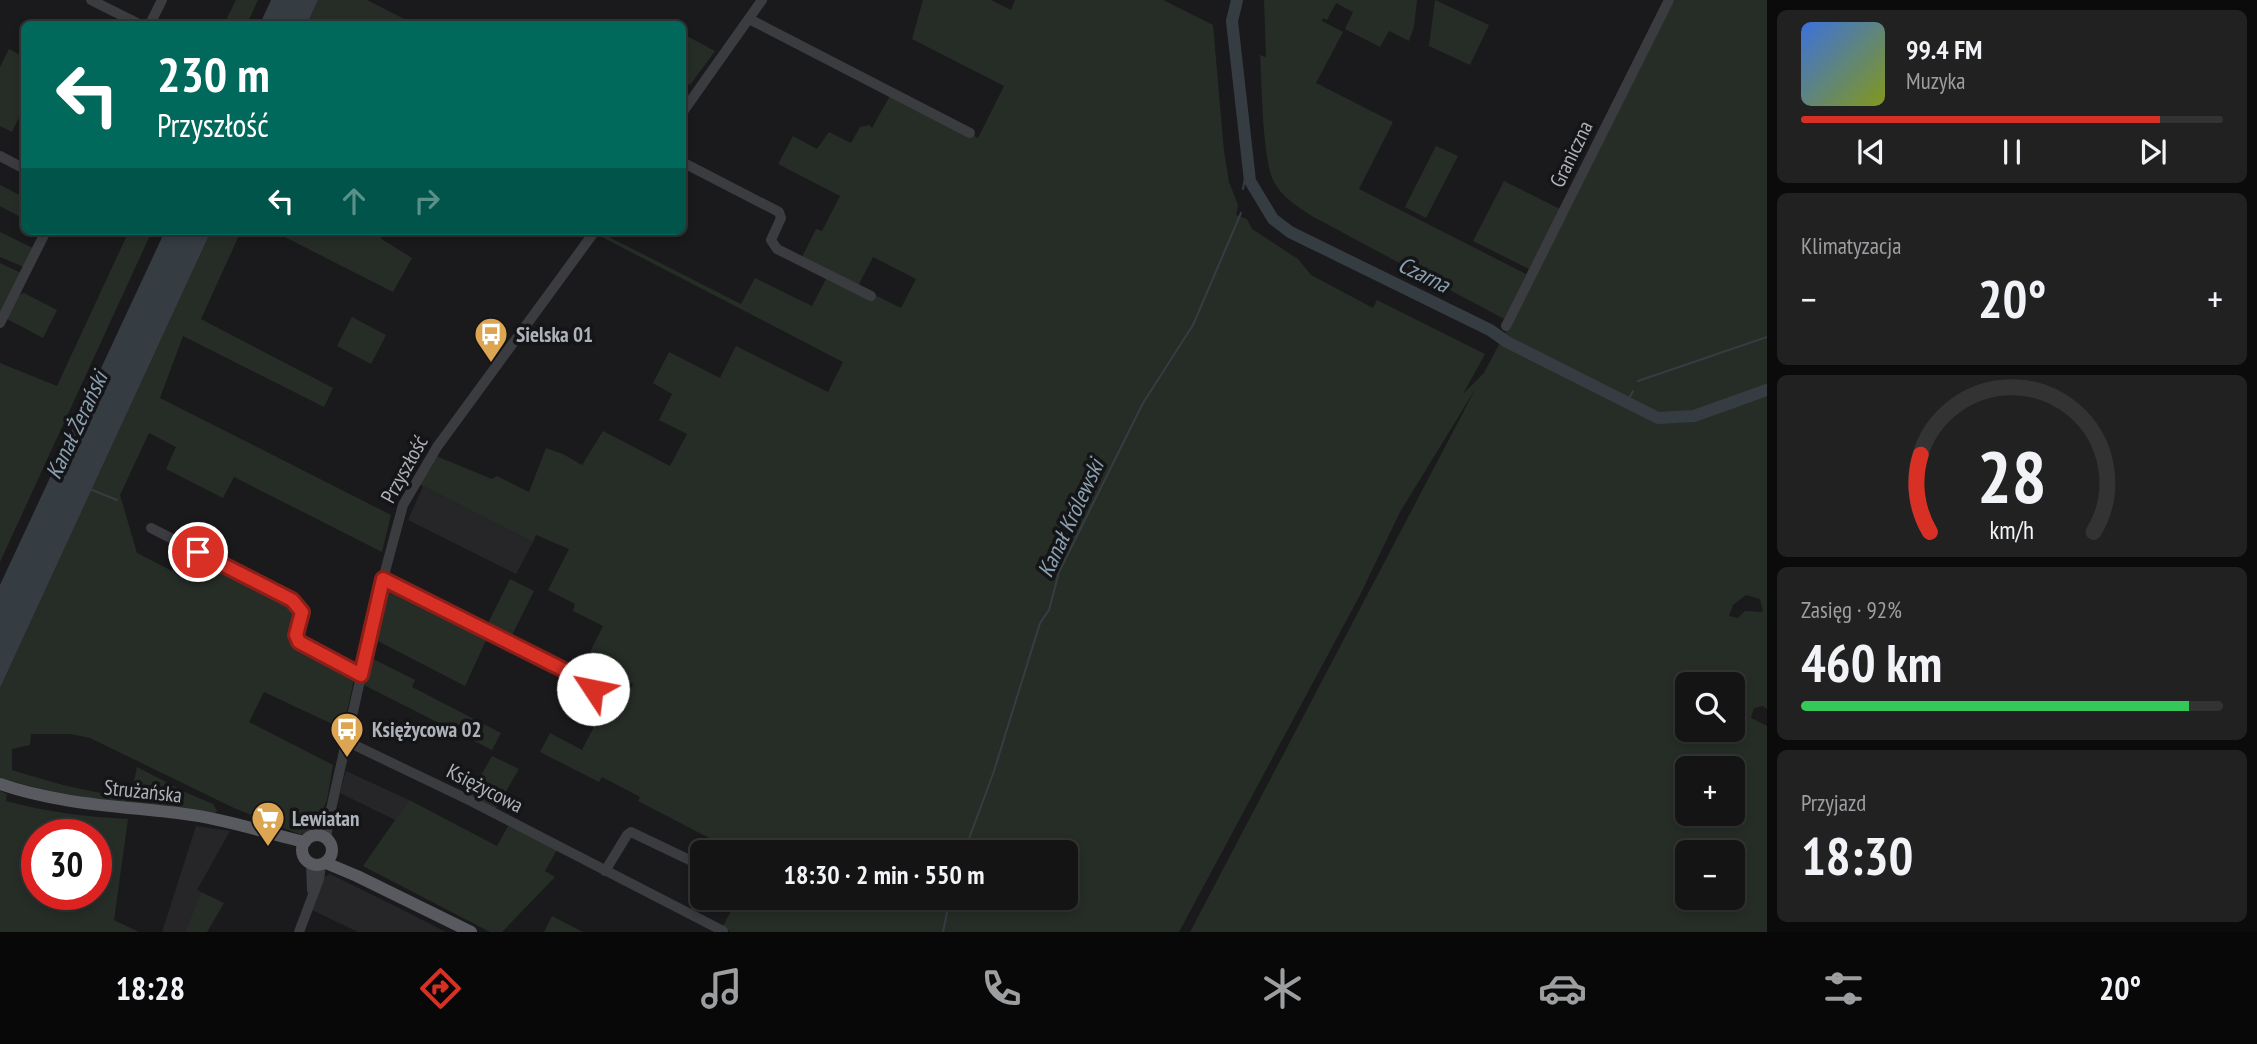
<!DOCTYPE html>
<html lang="pl">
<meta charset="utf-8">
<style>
:root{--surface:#141415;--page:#212122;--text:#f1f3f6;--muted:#9d9ea0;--line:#333334;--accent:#d93025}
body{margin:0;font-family:"PT Sans Narrow",sans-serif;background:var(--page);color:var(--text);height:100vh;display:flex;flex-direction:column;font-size:26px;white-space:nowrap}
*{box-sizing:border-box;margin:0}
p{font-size:23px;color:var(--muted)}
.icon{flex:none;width:38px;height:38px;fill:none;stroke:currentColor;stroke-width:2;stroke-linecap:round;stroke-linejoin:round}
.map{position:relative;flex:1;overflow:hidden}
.drawer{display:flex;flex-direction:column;gap:10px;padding:10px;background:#0b0b0c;width:490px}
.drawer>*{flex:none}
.guide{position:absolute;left:21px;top:21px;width:665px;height:214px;border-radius:10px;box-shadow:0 4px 10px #0003,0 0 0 2px var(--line);background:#00695c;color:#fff;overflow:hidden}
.tools{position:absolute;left:1675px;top:672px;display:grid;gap:14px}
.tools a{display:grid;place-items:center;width:70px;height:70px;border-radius:10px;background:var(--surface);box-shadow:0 4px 10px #0003,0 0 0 2px var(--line);font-size:35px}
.speed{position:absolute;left:21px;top:819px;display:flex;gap:14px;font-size:35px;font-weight:700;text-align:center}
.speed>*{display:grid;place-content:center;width:91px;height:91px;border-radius:50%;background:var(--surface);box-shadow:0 4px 10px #0003,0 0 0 2px var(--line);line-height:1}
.speed .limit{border:10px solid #d22;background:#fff;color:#111}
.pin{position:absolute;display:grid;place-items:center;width:60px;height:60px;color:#fff;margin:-30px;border:4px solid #fff;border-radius:50%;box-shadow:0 2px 7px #0007}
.me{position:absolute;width:77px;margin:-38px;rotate:304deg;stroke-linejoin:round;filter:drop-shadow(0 0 5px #0008)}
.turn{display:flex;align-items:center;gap:24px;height:147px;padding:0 21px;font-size:32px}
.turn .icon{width:91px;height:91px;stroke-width:2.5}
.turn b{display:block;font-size:49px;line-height:60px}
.lanes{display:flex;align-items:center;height:66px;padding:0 21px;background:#0003;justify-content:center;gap:35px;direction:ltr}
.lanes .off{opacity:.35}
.big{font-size:52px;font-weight:600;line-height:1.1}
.drawer .tile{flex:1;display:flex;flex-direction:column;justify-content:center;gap:10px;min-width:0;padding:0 24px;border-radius:10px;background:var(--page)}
.drawer .dial{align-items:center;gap:0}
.dial svg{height:182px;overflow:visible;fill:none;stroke:var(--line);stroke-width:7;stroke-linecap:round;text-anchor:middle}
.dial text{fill:var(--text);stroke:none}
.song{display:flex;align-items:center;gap:21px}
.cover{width:84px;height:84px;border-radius:10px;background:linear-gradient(135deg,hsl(220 70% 55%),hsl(70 70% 35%))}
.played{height:7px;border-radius:4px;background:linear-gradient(90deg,var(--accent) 85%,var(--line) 85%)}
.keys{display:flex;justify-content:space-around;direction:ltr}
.heat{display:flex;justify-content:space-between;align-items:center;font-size:38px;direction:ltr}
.charge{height:10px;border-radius:5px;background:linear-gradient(90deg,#34c759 92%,var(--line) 0)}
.trip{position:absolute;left:690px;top:840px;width:388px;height:70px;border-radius:10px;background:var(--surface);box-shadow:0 4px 10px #0003,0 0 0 2px var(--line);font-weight:600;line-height:70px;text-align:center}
.tab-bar{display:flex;height:112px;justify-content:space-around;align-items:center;background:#080808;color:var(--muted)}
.tab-bar .icon{width:49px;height:49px}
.tab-bar .selected{color:var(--accent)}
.tab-bar b{font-size:32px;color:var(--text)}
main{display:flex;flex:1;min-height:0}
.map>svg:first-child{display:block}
.built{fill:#262629}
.green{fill:#262d27;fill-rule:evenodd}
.water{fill:#353d43}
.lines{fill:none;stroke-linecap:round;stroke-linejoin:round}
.stream{stroke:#353d43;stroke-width:2}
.river{stroke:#353d43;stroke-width:12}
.minor{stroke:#3b3c40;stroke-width:10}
.major{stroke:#585a5f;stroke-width:12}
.route-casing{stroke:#8d1f18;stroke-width:18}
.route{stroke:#d93025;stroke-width:12}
.labels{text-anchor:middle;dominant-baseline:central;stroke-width:7;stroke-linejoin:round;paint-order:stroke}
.street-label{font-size:21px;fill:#aeb2ba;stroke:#151517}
.poi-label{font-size:21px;font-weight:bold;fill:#aeb2ba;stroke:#151517;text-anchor:start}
.water-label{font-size:23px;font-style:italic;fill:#8aa0b0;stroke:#151517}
</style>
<main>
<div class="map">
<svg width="1767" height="932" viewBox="0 0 1767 932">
<rect width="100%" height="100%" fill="#1a1a1c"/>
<g class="built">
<polygon points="423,486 533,542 516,574 408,520"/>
<polygon points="346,771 409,800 395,820 340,793"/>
<polygon points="196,826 230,831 197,890 201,892 185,932 162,932"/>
<polygon points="330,874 403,910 446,932 358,932 312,910 324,877"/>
</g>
<g class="green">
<polygon points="236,0 258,0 247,24 224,24"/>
<polygon points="318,0 367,0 414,24 307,24"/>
<path d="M923,0H991L1011,10L1015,0H1163L1213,25L1224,151L1229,182L1238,205L1236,215L1247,219L1252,229L1298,259L1311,275L1373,308L1377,300L1485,354L1463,394L1484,373L1568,213L1674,0H1767V709L1763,706L1754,708L1751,718L1767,726V932H1190L1476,388L1400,512L1360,595L1179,932H730L723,926L738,898H1066V852H708L713,840L638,801L640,797L602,777L599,782L540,752L550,733L582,750L603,709L618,716L633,684L586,660L603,626L573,611L575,604L548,590L569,549L536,535L533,542L419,484L436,456L492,479L497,476L529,492L546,448L563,454L582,465L603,431L670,466L687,434L659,420L672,394L653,383L669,352L720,378L736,346L828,392L843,362L602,237L603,234L741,304L755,278L812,306L827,277L870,299L877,296L901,308L916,279L873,257L858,286L802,257L816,229L822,231L840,196L778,164L793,136L817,149L829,132L851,143L860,127L869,125L872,128L891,94L978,138L1004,86L912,39ZM1746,595L1760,599L1763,612L1745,611L1738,618L1729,616L1733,605ZM1687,684H1732V730H1687ZM1687,768H1732V814H1687ZM1687,852H1732V898H1687Z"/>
<path d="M1264,0H1417L1414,27L1409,41L1389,31L1380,47L1345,29L1353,12L1336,3L1327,20L1323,18L1322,21L1343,32L1316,83L1393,122L1359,189L1526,274L1504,319L1310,215C1297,206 1282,197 1274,182C1262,159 1262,83 1260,55L1266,57Z"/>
<polygon points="1435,0 1489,25 1470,65 1429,46"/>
<polygon points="687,36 715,51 690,85 683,82 683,46"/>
<polygon points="9,49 24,57 24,107 12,132 0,126 0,67"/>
<polygon points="1436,146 1458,156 1426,218 1405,207"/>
<polygon points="1504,181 1560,209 1529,269 1473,241"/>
<polygon points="0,185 24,197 24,219 0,206"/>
<polygon points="129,231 152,231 0,562 0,363 57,386"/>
<path d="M211,231H241L201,319L333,388L324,407L183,336L160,398L391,515L382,552L234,477L223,498L166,469L176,447L149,433L120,495L137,553L172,571L184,549L296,607L298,620L290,633L291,641L355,675L343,729L264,692L249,722L333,765L327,800L315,828L301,835L234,808L90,738L71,734H31L30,745L12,749V770C51,782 89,794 131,796L137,767L187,793L213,804L217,811L214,814L75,798L0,778V688Z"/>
<polygon points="273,231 379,231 379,235 383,240 412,258 393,292"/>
<polygon points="0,232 35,249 24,267 0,257"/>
<polygon points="0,263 21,273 0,316"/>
<polygon points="24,293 57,310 43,338 7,319 19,295"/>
<polygon points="352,317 386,335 371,364 337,346"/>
<polygon points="510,579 534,591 510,639 486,627"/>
<polygon points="386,587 488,636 465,686 374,639"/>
<polygon points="373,659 415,680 412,687 501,733 492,750 364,685 369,660"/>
<polygon points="492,756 519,769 495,810 469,797"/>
<path d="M0,791L7,794L6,801C46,812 88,817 128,819L114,920L139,932H0ZM37,835H96V894H37Z"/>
<polygon points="409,800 497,846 508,826 557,850 545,871 555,877 502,932 490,932 363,866"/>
<polygon points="201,892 224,903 207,932 185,932"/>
<polygon points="552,916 583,932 544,932"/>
</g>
<g class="water">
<polygon points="271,0 318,0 307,24 260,24"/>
<polygon points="165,231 211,231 0,688 0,585"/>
</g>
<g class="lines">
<g class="stream">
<polyline points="1243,189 1247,167"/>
<polyline points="1638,381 1767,337"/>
<polyline points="1627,403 1633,391"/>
<polyline points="92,490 117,500"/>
<polyline points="964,852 993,774 1040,623 1049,610 1059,572 1143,403 1193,325 1241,213"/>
<polyline points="943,932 950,898"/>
</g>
<polyline class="river" points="1237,0 1232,21 1250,181 1273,219 1290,232 1490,330 1507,342 1658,418 1694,416 1767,390"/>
<g class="minor">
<polyline points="91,0 139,24"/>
<polyline points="749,19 970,133"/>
<polyline points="150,24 162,0"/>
<polyline points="682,113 762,0"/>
<polyline points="0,156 21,167"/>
<polyline points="682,162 779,212 781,218 771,240 777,249 871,296"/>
<polyline points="0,323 46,231"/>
<polyline points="1506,326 1669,0"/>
<path d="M151,528L292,600C310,615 295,622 297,639L361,675"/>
<polyline points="383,579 591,683 593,689 588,704"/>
<polyline points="346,741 471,801 723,931"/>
<polyline points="318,835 328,812"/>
<polyline points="326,838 331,809 383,579 403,505 437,447 595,231"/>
<polyline points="311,864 312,890"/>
<polyline points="605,871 627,835 631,832 702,866"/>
<polyline points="299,932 319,879 321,865"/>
</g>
<g class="major">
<path d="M0,784C61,805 122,806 185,814C227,819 265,833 305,842"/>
<circle cx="317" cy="850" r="15"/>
<polyline points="326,863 357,876 471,932"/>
</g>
</g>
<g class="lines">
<defs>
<polyline id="route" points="198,552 292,600 302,612 296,635 299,642 361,675 383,579 588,682 592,685 593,689"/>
</defs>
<use href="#route" class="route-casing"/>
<use href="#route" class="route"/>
</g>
<defs>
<symbol id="bus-pin" viewBox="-11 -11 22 30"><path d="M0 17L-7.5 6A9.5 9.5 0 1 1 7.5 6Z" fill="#dca551" stroke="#151517"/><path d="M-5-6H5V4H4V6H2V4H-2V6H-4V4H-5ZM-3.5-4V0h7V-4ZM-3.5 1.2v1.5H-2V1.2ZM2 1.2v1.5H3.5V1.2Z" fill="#fff"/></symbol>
<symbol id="supermarket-pin" viewBox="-11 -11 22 30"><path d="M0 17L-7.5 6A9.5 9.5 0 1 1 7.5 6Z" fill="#dca551" stroke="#151517"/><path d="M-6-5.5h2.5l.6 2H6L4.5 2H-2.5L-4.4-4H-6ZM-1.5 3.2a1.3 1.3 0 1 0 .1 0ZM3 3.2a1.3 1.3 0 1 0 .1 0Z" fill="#fff"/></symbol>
</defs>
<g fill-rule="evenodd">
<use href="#bus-pin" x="472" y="315" width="38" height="52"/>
<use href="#bus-pin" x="328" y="710" width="38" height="52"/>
<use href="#supermarket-pin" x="249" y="799" width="38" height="52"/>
</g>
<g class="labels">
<g class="street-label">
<text transform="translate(1571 154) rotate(-64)">Graniczna</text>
<text transform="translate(404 469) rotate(-61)">Przyszłość</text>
<text transform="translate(485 788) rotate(27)">Księżycowa</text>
<text transform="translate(143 791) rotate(6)">Strużańska</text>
</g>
<g class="poi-label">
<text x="516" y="334">Sielska 01</text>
<text x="372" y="729">Księżycowa 02</text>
<text x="292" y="818">Lewiatan</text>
</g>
<g class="water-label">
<text transform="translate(1424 274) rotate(26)">Czarna</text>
<text transform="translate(76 425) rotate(-65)">Kanał Żerański</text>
<text transform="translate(1070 518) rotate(-65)">Kanał Królewski</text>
</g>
</g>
</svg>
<div class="tools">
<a><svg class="icon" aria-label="search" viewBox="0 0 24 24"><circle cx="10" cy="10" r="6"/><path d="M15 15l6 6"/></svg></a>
<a>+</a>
<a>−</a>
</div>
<div class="speed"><div class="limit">30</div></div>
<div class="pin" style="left:198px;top:552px;background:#d93025"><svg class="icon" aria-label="arrive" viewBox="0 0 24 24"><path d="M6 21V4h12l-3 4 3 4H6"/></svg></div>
<svg class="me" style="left:593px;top:689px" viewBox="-20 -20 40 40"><circle r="19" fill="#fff"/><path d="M0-13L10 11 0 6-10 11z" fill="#d93025"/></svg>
<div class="trip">18:30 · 2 min · 550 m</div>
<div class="guide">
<div class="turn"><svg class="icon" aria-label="left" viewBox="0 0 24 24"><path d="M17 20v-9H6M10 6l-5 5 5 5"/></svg><div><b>230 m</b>Przyszłość</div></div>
<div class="lanes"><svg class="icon" aria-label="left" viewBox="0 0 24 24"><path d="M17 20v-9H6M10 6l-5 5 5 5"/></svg><svg class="icon off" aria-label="ahead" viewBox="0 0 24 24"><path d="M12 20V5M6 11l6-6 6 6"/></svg><svg class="icon off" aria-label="right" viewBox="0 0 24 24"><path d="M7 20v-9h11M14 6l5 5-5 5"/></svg></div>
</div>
</div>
<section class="drawer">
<div class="tile">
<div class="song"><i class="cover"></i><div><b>99.4 FM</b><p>Muzyka</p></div></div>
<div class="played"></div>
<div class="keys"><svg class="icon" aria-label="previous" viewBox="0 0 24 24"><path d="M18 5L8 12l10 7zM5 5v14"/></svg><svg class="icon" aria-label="pause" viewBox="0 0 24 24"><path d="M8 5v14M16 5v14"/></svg><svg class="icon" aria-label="next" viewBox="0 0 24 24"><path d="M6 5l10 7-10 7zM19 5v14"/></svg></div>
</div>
<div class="tile"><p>Klimatyzacja</p>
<div class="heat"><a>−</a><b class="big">20°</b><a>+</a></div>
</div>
<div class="tile dial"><svg viewBox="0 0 100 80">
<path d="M14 69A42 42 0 1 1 86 69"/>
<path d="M14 69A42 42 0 0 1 10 35" stroke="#d93025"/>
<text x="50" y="56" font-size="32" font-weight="700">28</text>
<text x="50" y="72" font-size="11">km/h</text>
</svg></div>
<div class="tile"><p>Zasięg · 92%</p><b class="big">460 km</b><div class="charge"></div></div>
<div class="tile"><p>Przyjazd</p><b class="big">18:30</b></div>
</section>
</main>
<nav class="tab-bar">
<b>18:28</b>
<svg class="icon selected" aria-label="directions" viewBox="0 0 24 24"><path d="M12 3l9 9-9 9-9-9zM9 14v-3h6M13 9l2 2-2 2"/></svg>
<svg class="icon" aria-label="music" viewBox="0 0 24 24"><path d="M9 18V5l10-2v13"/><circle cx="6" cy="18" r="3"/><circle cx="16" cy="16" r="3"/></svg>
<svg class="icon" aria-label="phone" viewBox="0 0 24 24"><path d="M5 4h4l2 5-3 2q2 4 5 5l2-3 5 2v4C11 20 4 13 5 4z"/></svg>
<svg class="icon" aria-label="climate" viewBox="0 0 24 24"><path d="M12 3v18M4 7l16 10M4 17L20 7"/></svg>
<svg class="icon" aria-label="car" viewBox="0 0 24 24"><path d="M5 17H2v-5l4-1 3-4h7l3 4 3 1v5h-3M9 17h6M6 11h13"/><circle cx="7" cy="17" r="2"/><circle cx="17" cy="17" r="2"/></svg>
<svg class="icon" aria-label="filters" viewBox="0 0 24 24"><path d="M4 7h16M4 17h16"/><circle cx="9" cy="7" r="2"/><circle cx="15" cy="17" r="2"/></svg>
<b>20°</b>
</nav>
